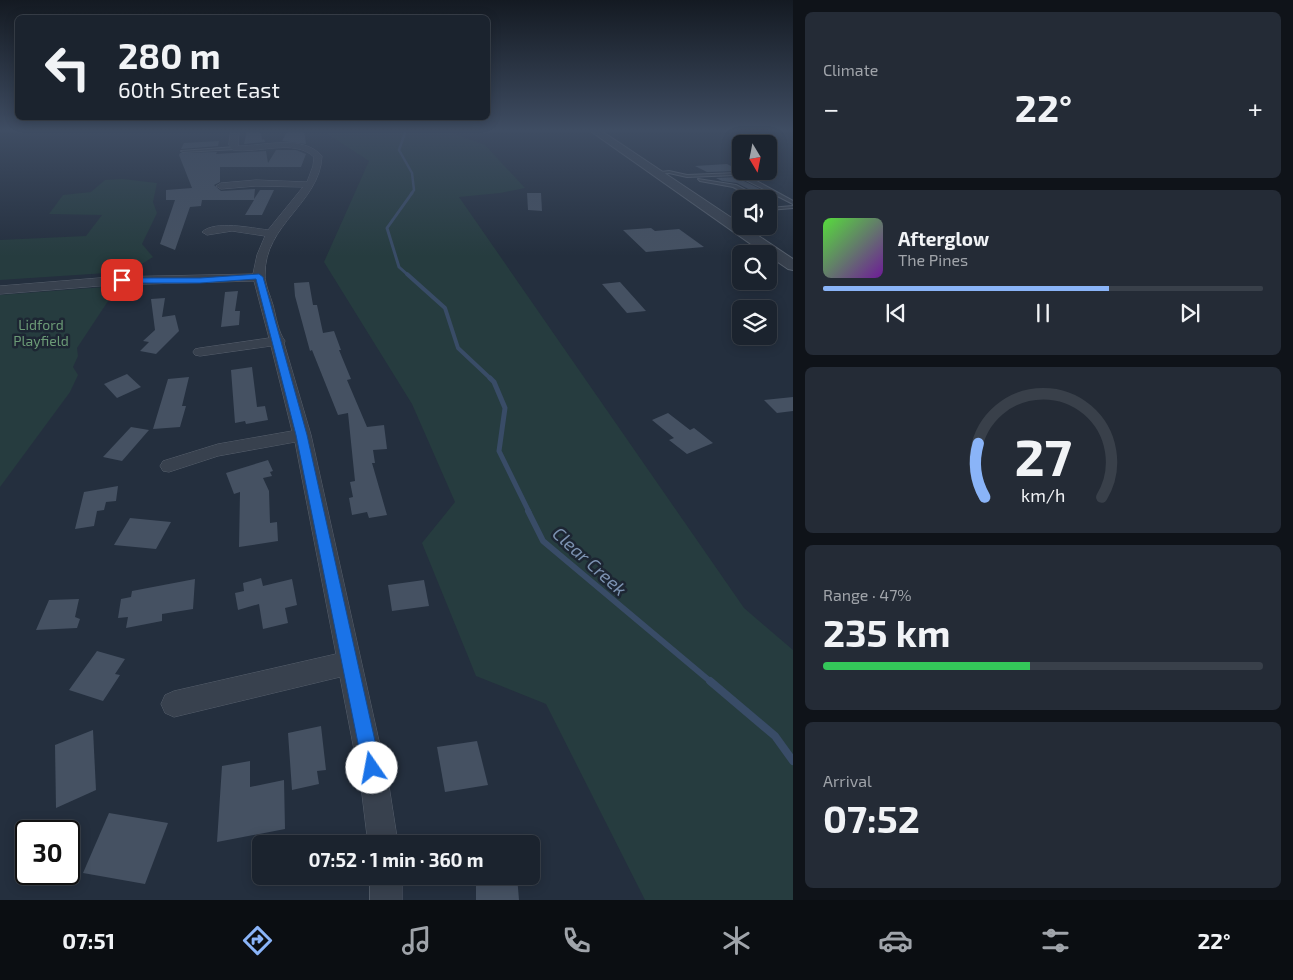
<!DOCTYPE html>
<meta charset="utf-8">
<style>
:root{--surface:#1b232e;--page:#242b36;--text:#f1f3f6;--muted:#a0a4aa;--line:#39404a;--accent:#8ab4f8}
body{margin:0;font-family:"Exo 2",sans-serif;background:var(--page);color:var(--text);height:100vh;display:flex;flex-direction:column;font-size:19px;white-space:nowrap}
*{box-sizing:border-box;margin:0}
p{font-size:16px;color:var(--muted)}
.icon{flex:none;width:28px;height:28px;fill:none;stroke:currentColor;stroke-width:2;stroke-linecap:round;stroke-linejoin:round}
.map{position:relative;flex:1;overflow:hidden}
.details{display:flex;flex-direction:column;gap:12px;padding:12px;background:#0f1319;width:500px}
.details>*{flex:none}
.banner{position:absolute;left:15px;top:15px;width:475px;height:105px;border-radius:8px;box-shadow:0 2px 12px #0003,0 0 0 1px var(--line);background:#1b232e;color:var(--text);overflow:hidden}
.needle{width:32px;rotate:170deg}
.buttons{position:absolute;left:732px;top:135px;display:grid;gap:10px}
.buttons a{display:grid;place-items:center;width:45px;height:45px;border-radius:8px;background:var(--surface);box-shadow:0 2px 12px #0003,0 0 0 1px var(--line);font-size:25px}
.speed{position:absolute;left:15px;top:820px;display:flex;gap:10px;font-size:25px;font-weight:700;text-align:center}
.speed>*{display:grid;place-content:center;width:65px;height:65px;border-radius:50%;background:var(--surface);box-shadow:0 2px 12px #0003,0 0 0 1px var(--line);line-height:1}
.speed .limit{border:2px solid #111;border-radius:8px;background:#fff;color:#111}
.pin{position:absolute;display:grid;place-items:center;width:42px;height:42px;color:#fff;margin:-21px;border-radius:10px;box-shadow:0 2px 8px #0006}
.me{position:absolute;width:55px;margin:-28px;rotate:348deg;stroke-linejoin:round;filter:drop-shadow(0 0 4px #0008)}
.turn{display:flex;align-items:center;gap:18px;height:105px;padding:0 20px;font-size:22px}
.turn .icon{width:65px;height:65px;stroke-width:2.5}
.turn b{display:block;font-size:35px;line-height:42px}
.big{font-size:38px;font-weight:700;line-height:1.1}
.details .tile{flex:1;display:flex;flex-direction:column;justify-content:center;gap:8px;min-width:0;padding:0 18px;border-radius:8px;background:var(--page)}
.details .dial{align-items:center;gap:0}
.dial svg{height:130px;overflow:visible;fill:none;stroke:var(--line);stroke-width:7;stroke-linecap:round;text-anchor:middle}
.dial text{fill:var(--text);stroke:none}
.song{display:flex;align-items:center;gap:15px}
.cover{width:60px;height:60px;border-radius:8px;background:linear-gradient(135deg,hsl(110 70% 55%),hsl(280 70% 35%))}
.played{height:5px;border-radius:2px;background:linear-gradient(90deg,var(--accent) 65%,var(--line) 65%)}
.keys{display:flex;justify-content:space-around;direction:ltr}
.heat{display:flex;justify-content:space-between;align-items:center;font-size:28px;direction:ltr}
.charge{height:8px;border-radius:4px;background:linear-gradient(90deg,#34c759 47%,var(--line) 0)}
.trip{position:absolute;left:252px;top:835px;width:288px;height:50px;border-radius:8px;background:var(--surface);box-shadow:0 2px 12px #0003,0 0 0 1px var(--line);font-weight:700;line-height:50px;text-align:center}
.menu{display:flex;height:80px;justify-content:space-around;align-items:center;background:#0b0e12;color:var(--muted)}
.menu .icon{width:35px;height:35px}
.menu .active{color:var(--accent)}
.menu b{font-size:22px;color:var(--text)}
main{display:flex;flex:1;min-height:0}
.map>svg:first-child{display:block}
.green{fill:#263c3f}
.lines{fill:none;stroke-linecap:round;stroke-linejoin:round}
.stream-far5{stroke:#394c67;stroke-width:2.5}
.stream-far4{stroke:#394c67;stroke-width:3}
.stream-far3{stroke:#394c67;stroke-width:4}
.stream-far2{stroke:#394c67;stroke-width:5}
.stream-far1{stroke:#394c67;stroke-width:6}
.stream{stroke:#394c67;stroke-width:8}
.building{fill:#455162}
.service-casing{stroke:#565f6c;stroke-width:2}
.minor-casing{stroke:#565f6c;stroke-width:1}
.tertiary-casing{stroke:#565f6c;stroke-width:2}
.service{fill:#38414e;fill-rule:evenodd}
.minor{fill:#38414e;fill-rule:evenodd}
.tertiary{fill:#38414e;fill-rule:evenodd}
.route{fill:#1a73e8;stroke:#114b97}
.labels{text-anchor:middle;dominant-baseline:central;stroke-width:5;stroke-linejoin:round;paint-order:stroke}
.far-park-label{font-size:14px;fill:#6b9a76;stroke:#1d2633}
.water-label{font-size:18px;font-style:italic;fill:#7c92b1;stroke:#1d2633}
</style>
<main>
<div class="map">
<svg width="793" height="900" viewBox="0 0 793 900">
<rect width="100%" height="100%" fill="#242f3e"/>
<g class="green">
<polygon points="323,131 447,131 485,145 525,188 500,193 459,197 744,608 793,650 793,900 645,900 546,704 476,676 422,543 455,502 412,404 324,262 369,161"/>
<polygon points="123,179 157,183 153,202 157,213 142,244 153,257 137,267 122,272 0,280 0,240 86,236 102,215 49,214 63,195 91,192 105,180"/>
<polygon points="118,286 77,348 78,356 73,367 78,375 70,392 0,487 0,295"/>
</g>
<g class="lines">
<polyline class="stream-far5" points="406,130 399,150 412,173 414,190 411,194"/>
<polyline class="stream-far4" points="408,275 399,267 387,228 412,193"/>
<polyline class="stream-far3" points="407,274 445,308 458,348 491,379"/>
<polyline class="stream-far2" points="490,378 494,382 505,408 499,451 529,512"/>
<polyline class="stream-far1" points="528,511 543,541 711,682"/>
<polyline class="stream" points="710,681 775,736 793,761"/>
</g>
<g class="building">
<polygon points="247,130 259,130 259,133 261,133 262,140 264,139 265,142 244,144"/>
<polygon points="288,130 304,130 306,144 282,141"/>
<polygon points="219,141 218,146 181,149 184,143"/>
<polygon points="276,150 296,150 306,154 301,167 220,167 220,182 214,185 221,191 255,189 254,199 260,190 274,190 262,215 245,215 254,200 202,200 201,206 190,207 175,250 160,244 175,200 166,200 166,190 192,188 179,155 180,153 217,152 216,154 266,151 268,163"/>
<polygon points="727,164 751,176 737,171 707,172 695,166"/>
<polygon points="736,177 762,190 752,191 737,183 722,181 716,178"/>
<polygon points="527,193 541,193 542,211 528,210"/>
<polygon points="651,228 655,231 679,229 704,247 646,252 623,230"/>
<polygon points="309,282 313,305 317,305 323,333 334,331 341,350 339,350 351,379 347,380 367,427 384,425 387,449 373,450 375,463 372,463 387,515 369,518 367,512 352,515 349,498 353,497 350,482 355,481 348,413 338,415 312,350 310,351 295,296 294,283"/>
<polygon points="620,282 646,311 627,313 602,284"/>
<polygon points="238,291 235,311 240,311 239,325 221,327 225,292"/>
<polygon points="165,298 162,317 175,315 179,331 156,354 140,351 149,342 143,341 155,330 151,299"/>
<polygon points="252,367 257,407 265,406 268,420 246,424 245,421 235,423 231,370"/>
<polygon points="127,374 141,387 117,398 104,384"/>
<polygon points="189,377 182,406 186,406 180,427 153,429 168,379"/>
<polygon points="793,397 793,411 777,413 764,400"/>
<polygon points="668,413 690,430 694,428 713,443 687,454 669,440 674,438 652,420"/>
<polygon points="131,427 149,430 122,461 103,457"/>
<polygon points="268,460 273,471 270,472 272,476 263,478 269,491 270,523 277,522 278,541 239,547 240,492 234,494 226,473"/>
<polygon points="118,486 116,501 106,502 104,510 97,511 94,526 75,529 84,492"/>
<polygon points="130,518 171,522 156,549 114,545"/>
<polygon points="261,578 263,586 292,579 297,605 285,608 288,623 263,629 259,604 238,610 235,593 244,591 243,583"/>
<polygon points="195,579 193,609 162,614 162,621 126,628 128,617 118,618 121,599 131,597 132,591"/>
<polygon points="424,580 429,606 392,611 388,585"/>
<polygon points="79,599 75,617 80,619 77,628 36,630 49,600"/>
<polygon points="97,651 125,659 115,674 120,675 103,701 69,690"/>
<polygon points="321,726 326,770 317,771 319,784 292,790 288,733"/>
<polygon points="93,730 96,790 56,808 55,745"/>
<polygon points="477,741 488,785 445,792 437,747"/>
<polygon points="250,761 250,787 284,780 285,829 217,842 222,766"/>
<polygon points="109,813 168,823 145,884 83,873"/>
<polygon points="476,876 517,876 519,900 476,900"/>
</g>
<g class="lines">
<defs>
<g id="service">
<polygon points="236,147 237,149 183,152 181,151"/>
<polygon points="669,171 687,175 737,173 753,179 793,201 793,204 736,175 687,177 669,173 654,174 652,173"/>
<polygon points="698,179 736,185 763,199 757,199 733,187 700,181"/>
<polygon points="793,206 793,208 769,210 769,208"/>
</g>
<g id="minor">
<path d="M231,130H239L238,146C264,146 303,134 322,156C320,203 264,224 265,275C265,284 270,295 273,305C276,316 278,332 285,341L284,343L311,435L389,786L398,844H368L361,786L340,677L174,717L165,713L161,704L165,695L174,691L336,654L295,442L218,456L169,472L163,471L160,466L163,461L218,444L292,431L271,346L200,356L195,355L193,352L195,349L200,348L269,338L254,281L111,285L0,294V286L111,277L253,274L257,255L265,236L232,231L207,235L202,232C215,220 251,228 268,230L303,187L256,186L221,189L216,186L221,183L256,180L307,182L313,166L314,157C294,138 258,154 233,150L229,145Z"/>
<rect x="370" y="876" width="32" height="24"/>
</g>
<polygon id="tertiary" points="589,130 600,130 793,259 793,270 788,269 769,256 769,254 765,254"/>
</defs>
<use href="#service" class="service-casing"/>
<use href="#minor" class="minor-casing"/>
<use href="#tertiary" class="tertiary-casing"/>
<use href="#service" class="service"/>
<use href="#minor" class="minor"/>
<use href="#tertiary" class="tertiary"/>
</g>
<linearGradient id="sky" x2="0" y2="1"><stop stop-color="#141a22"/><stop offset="0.51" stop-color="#3f4d63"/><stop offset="1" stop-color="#3f4d63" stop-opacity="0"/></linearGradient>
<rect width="793" height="256" fill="url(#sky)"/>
<polygon class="route" points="259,274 263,277 307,435 381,768 378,775 372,777 365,775 363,768 296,435 256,279 200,283 122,283 118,280 122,278 200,278"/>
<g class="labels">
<g class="far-park-label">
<text x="41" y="324">Lidford<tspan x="41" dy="16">Playfield</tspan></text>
</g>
<g class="water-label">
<text transform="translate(590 561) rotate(42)">Clear Creek</text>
</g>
</g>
</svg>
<div class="buttons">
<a><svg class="needle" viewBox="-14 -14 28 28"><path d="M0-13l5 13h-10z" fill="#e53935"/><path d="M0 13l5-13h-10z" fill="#a0a4aa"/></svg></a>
<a><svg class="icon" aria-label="sound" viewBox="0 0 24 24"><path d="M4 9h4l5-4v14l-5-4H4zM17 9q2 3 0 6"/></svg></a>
<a><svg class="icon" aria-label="search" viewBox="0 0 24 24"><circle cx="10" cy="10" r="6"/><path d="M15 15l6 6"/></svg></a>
<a><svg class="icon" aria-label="layers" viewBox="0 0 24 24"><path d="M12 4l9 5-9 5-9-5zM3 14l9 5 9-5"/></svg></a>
</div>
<div class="speed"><div class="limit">30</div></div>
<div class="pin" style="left:122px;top:280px;background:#d93025"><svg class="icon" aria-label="arrive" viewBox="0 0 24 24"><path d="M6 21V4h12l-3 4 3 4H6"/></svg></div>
<svg class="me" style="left:372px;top:768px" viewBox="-20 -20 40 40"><circle r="19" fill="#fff"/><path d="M0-13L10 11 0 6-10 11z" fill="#1a73e8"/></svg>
<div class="trip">07:52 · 1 min · 360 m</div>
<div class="banner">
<div class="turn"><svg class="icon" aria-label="left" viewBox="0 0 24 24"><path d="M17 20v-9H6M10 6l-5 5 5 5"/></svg><div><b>280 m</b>60th Street East</div></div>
</div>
</div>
<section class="details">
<div class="tile"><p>Climate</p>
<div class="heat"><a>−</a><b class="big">22°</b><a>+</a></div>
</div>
<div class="tile">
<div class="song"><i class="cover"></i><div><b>Afterglow</b><p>The Pines</p></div></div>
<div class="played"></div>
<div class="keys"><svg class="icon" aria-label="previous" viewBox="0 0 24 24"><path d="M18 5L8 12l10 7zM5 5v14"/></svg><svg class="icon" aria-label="pause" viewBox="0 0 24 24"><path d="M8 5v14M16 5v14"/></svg><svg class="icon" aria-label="next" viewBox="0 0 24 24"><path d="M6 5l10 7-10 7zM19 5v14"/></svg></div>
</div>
<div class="tile dial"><svg viewBox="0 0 100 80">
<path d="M14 69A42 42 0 1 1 86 69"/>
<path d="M14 69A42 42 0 0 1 10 36" stroke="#8ab4f8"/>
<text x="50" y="56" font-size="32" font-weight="700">27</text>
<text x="50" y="72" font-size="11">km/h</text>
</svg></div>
<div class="tile"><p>Range · 47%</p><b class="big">235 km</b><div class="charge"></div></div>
<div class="tile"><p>Arrival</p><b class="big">07:52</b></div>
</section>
</main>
<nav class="menu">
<b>07:51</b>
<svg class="icon active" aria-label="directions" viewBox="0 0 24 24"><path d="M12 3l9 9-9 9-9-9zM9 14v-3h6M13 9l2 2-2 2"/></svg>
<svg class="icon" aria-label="music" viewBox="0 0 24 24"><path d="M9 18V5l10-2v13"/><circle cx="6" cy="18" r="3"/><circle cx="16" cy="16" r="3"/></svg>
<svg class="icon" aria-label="phone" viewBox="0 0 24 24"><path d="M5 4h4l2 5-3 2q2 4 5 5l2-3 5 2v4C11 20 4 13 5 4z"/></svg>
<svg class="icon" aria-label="climate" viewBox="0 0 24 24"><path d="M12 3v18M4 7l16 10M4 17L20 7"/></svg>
<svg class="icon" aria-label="car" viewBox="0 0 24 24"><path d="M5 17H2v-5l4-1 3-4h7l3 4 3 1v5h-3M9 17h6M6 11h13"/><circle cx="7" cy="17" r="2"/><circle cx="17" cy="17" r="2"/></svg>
<svg class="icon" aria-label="filters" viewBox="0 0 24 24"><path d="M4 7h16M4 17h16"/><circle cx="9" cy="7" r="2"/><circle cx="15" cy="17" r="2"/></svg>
<b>22°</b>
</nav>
